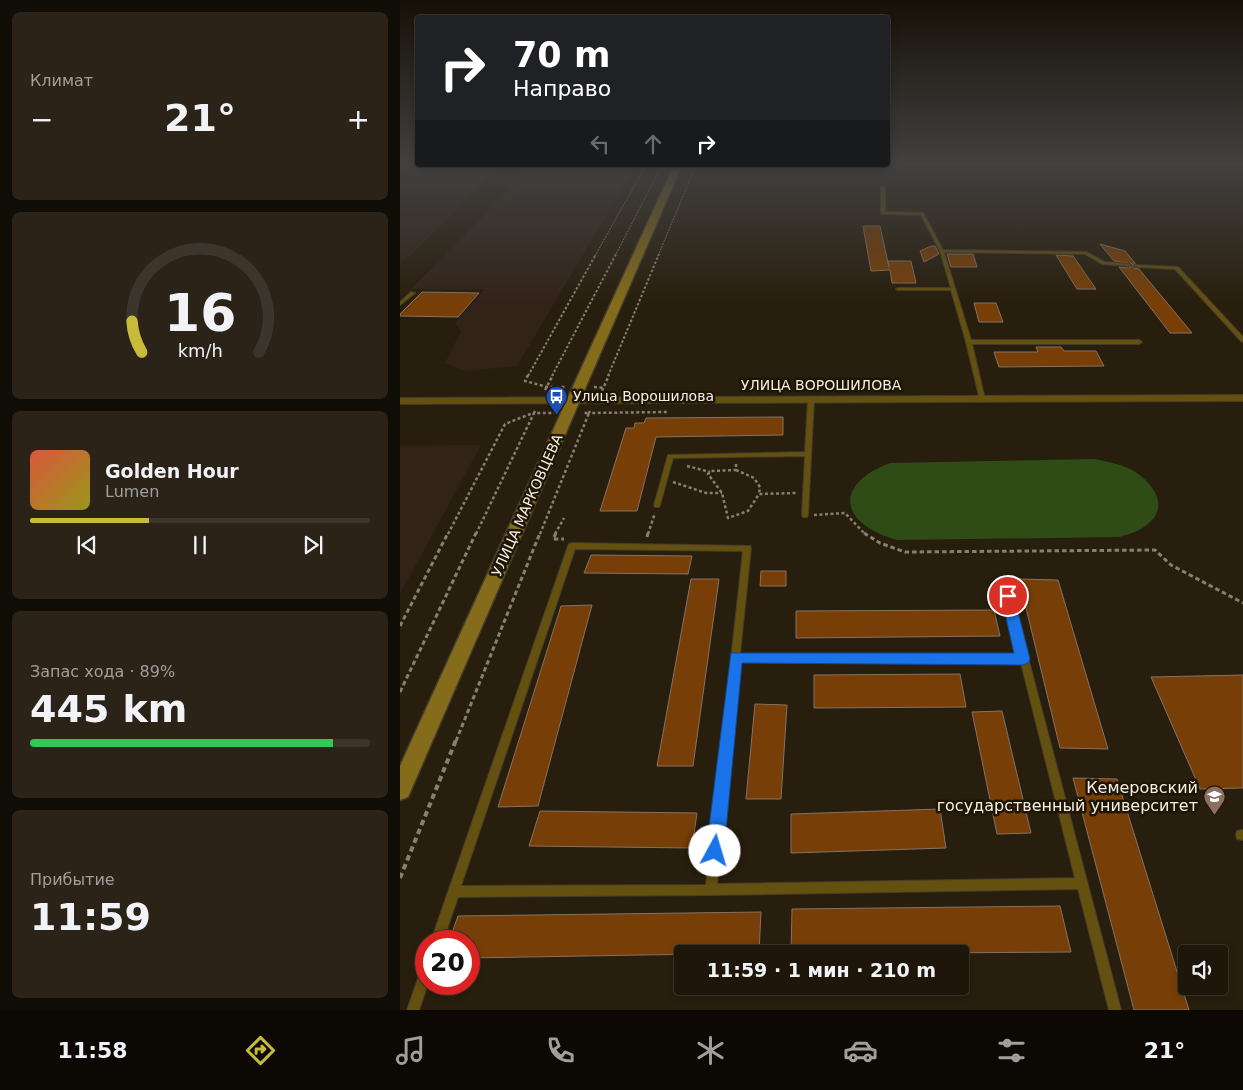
<!DOCTYPE html>
<html lang="ru">
<meta charset="utf-8">
<style>
:root{--surface:#1e160a;--page:#2b2318;--text:#f1f3f6;--muted:#a19f9c;--line:#3c352b;--accent:#c8bb3b}
body{margin:0;font-family:"DejaVu Sans",sans-serif;background:var(--page);color:var(--text);height:100vh;display:flex;flex-direction:column;font-size:19px;white-space:nowrap}
*{box-sizing:border-box;margin:0}
p{font-size:16px;color:var(--muted)}
.icon{flex:none;width:28px;height:28px;fill:none;stroke:currentColor;stroke-width:2;stroke-linecap:round;stroke-linejoin:round}
.map{position:relative;flex:1;overflow:hidden}
.side{display:flex;flex-direction:column;gap:12px;padding:12px;background:#100c06;width:400px}
.side>*{flex:none}
.hud{position:absolute;left:15px;top:15px;width:475px;height:152px;border-radius:5px;box-shadow:0 2px 8px #0003,0 0 0 1px var(--line);background:#202124;color:#fff;overflow:hidden}
.tools{position:absolute;left:778px;top:945px;display:grid;gap:10px}
.tools a{display:grid;place-items:center;width:50px;height:50px;border-radius:5px;background:var(--surface);box-shadow:0 2px 8px #0003,0 0 0 1px var(--line);font-size:25px}
.speed{position:absolute;left:15px;top:930px;display:flex;gap:10px;font-size:25px;font-weight:700;text-align:center}
.speed>*{display:grid;place-content:center;width:65px;height:65px;border-radius:50%;background:var(--surface);box-shadow:0 2px 8px #0003,0 0 0 1px var(--line);line-height:1}
.speed .limit{border:8px solid #d22;background:#fff;color:#111}
.pin{position:absolute;display:grid;place-items:center;width:42px;height:42px;color:#fff;margin:-21px;border:2px solid #fff;border-radius:50%;box-shadow:0 1px 5px #0007}
.me{position:absolute;width:55px;margin:-28px;rotate:6deg;stroke-linejoin:round;filter:drop-shadow(0 0 4px #0008)}
.turn{display:flex;align-items:center;gap:18px;height:105px;padding:0 15px;font-size:22px}
.turn .icon{width:65px;height:65px;stroke-width:2.5}
.turn b{display:block;font-size:35px;line-height:42px}
.lanes{display:flex;align-items:center;height:48px;padding:0 15px;background:#0003;justify-content:center;gap:25px;direction:ltr}
.lanes .off{opacity:.35}
.big{font-size:38px;font-weight:700;line-height:1.1}
.side .card{flex:1;display:flex;flex-direction:column;justify-content:center;gap:8px;min-width:0;padding:0 18px;border-radius:8px;background:var(--page)}
.side .dial{align-items:center;gap:0}
.dial svg{height:130px;overflow:visible;fill:none;stroke:var(--line);stroke-width:7;stroke-linecap:round;text-anchor:middle}
.dial text{fill:var(--text);stroke:none}
.song{display:flex;align-items:center;gap:15px}
.cover{width:60px;height:60px;border-radius:8px;background:linear-gradient(135deg,hsl(10 70% 55%),hsl(60 70% 35%))}
.played{height:5px;border-radius:2px;background:linear-gradient(90deg,var(--accent) 35%,var(--line) 35%)}
.keys{display:flex;justify-content:space-around;direction:ltr}
.heat{display:flex;justify-content:space-between;align-items:center;font-size:28px;direction:ltr}
.charge{height:8px;border-radius:4px;background:linear-gradient(90deg,#34c759 89%,var(--line) 0)}
.trip{position:absolute;left:274px;top:945px;width:295px;height:50px;border-radius:5px;background:var(--surface);box-shadow:0 2px 8px #0003,0 0 0 1px var(--line);font-weight:700;line-height:50px;text-align:center}
.tab-bar{display:flex;height:80px;justify-content:space-around;align-items:center;background:#0c0904;color:var(--muted)}
.tab-bar .icon{width:35px;height:35px}
.tab-bar .current{color:var(--accent)}
.tab-bar b{font-size:22px;color:var(--text)}
main{display:flex;flex:1;min-height:0}
.map>svg:first-child{display:block}
.industrial{fill:#322319}
.green{fill:#304c16}
.building{fill:#773f07;stroke:#857265}
.lines{fill:none;stroke-linecap:round;stroke-linejoin:round}
.lane-casing{stroke:#453b2b;stroke-width:2}
.street-casing{stroke:#453b2b;stroke-width:2}
.secondary-casing{stroke:#453b2b;stroke-width:3}
.path-far4{stroke:#887f72;stroke-width:1;stroke-dasharray:2 1;stroke-linecap:butt}
.path-far3{stroke:#887f72;stroke-width:2;stroke-dasharray:2.5 2;stroke-linecap:butt}
.path-far2{stroke:#887f72;stroke-width:2.5;stroke-dasharray:3 2.5;stroke-linecap:butt}
.path-far1{stroke:#887f72;stroke-width:3;stroke-dasharray:4.5 3;stroke-linecap:butt}
.path{stroke:#887f72;stroke-width:4;stroke-dasharray:5.5 4;stroke-linecap:butt}
.lane{fill:#64500f;fill-rule:evenodd}
.street{fill:#64500f;fill-rule:evenodd}
.secondary{fill:#856c1b;fill-rule:evenodd}
.route{fill:#1a73e8;stroke:#114b97}
.labels{text-anchor:middle;dominant-baseline:central;stroke-width:5;stroke-linejoin:round;paint-order:stroke}
.street-label{font-size:14px;fill:#f5eee4;stroke:#1e1505}
.poi-label{font-size:14px;fill:#f5eee4;stroke:#1e1505;text-anchor:start}
.near-poi-label{font-size:16px;fill:#f5eee4;stroke:#1e1505;text-anchor:end}
</style>
<main>
<section class="side">
<div class="card"><p>Климат</p>
<div class="heat"><a>−</a><b class="big">21°</b><a>+</a></div>
</div>
<div class="card dial"><svg viewBox="0 0 100 80">
<path d="M14 69A42 42 0 1 1 86 69"/>
<path d="M14 69A42 42 0 0 1 8 50" stroke="#c8bb3b"/>
<text x="50" y="56" font-size="32" font-weight="700">16</text>
<text x="50" y="72" font-size="11">km/h</text>
</svg></div>
<div class="card">
<div class="song"><i class="cover"></i><div><b>Golden Hour</b><p>Lumen</p></div></div>
<div class="played"></div>
<div class="keys"><svg class="icon" aria-label="previous" viewBox="0 0 24 24"><path d="M18 5L8 12l10 7zM5 5v14"/></svg><svg class="icon" aria-label="pause" viewBox="0 0 24 24"><path d="M8 5v14M16 5v14"/></svg><svg class="icon" aria-label="next" viewBox="0 0 24 24"><path d="M6 5l10 7-10 7zM19 5v14"/></svg></div>
</div>
<div class="card"><p>Запас хода · 89%</p><b class="big">445 km</b><div class="charge"></div></div>
<div class="card"><p>Прибытие</p><b class="big">11:59</b></div>
</section>
<div class="map">
<svg width="843" height="1010" viewBox="0 0 843 1010">
<rect width="100%" height="100%" fill="#281e0d"/>
<g class="industrial">
<polygon points="130,165 236,165 117,366 64,371 45,363 61,331 55,323 85,289 11,289 127,172 124,170"/>
<polygon points="97,168 14,252 0,263 0,169"/>
<polygon points="81,445 0,594 0,446"/>
</g>
<path class="green" d="M695,459C708,462 721,464 732,470C750,480 770,504 750,522C741,531 730,534 719,537L497,540C440,524 432,485 490,463Z"/>
<g class="building">
<polygon points="463,226 480,226 489,267 488,261 511,261 516,283 492,283 490,270 471,271"/>
<polygon points="700,244 725,251 735,263 734,268 739,269 792,333 770,333 719,267 729,268 733,264 714,261"/>
<polygon points="531,246 535,246 539,254 524,262 520,251"/>
<polygon points="547,254 573,254 577,267 551,267"/>
<polygon points="656,255 673,256 696,289 677,289"/>
<polygon points="22,292 79,293 58,317 0,316 0,314"/>
<polygon points="574,303 596,303 603,322 579,322"/>
<polygon points="636,347 661,347 664,351 696,351 704,366 599,367 594,352 638,352"/>
<polygon points="383,417 383,435 256,437 237,511 200,511 226,428 234,428 235,423 244,423 246,418"/>
<polygon points="191,555 292,556 288,574 184,573"/>
<polygon points="361,571 386,571 386,586 360,586"/>
<polygon points="291,579 319,579 293,766 257,766"/>
<polygon points="619,579 658,580 708,749 660,748"/>
<polygon points="192,605 138,806 98,807 161,606"/>
<polygon points="594,610 600,636 396,638 396,611"/>
<polygon points="560,674 566,707 414,708 414,675"/>
<polygon points="843,675 843,788 800,789 751,677"/>
<polygon points="355,704 387,705 381,799 346,799"/>
<polygon points="602,711 631,833 597,834 572,712"/>
<polygon points="673,778 717,779 789,1010 734,1010"/>
<polygon points="540,809 546,848 391,853 391,814"/>
<polygon points="140,811 297,813 292,848 129,846"/>
<polygon points="660,906 671,952 391,954 392,909"/>
<polygon points="361,912 359,953 69,958 69,941 49,941 58,916"/>
</g>
<g class="lines">
<defs>
<g id="lane">
<polygon points="483,186 485,187 485,212 523,213 543,250 686,252 705,262 729,264 731,265 729,266 702,264 685,254 544,252 571,340 739,340 742,342 739,344 572,344 585,399 582,401 580,400 566,342 551,290 498,290 496,289 498,288 551,288 540,251 521,215 483,214 481,213 481,187"/>
<polygon points="735,265 778,267 843,337 843,342 841,341 775,269 737,267 735,267"/>
<polygon points="11,292 15,293 0,305 0,302"/>
<polygon points="411,398 414,400 408,515 407,517 403,517 402,515 405,456 273,458 260,505 259,507 255,507 254,505 268,455 405,452 408,400"/>
<path d="M172,543L350,546L351,548L340,654L619,655L600,580L601,578H607L721,1010H709L678,889L311,895L58,897L43,941H31L168,546L169,544ZM175,549L343,551L306,885L61,886ZM339,661L621,663L675,878L317,884Z"/>
<polygon points="841,830 843,830 843,840 837,839 836,835 837,831"/>
<polygon points="26,965 26,984 28,984 19,1010 7,1010 22,967"/>
</g>
<polygon id="street" points="843,395 843,401 0,404 0,398"/>
<polygon id="secondary" points="274,165 282,165 8,797 0,800 0,766"/>
</defs>
<use href="#lane" class="lane-casing"/>
<use href="#street" class="street-casing"/>
<use href="#secondary" class="secondary-casing"/>
<g class="path-far4">
<polyline points="195,256 246,165"/>
<polyline points="215,256 262,165"/>
<polyline points="258,256 296,165"/>
</g>
<g class="path-far3">
<polyline points="128,376 196,254"/>
<polyline points="152,376 216,254"/>
<polyline points="208,376 259,254"/>
</g>
<g class="path-far2">
<polyline points="128,375 125,381 147,387 166,387"/>
<polyline points="194,387 205,388"/>
<polyline points="145,390 153,375"/>
<polyline points="202,391 209,375"/>
<polyline points="135,411 134,413 154,413"/>
<polyline points="190,411 189,413 267,412"/>
<polyline points="336,464 336,470 311,471 308,474 322,493 328,518 348,511 359,494 396,493"/>
<polyline points="287,466 310,472"/>
<polyline points="336,470 354,478 360,487 359,494"/>
<polyline points="273,482 306,493 322,493"/>
<polyline points="414,515 445,513 465,534"/>
<polyline points="48,534 105,424 133,413"/>
<polyline points="76,534 134,413"/>
<polyline points="140,534 189,413 182,413"/>
<polyline points="155,534 164,518"/>
<polyline points="248,534 255,513"/>
</g>
<g class="path-far1">
<polyline points="156,533 153,539 164,539"/>
<polyline points="464,533 480,543 505,552 755,550 771,565 843,603"/>
<polyline points="247,537 248,533"/>
<polyline points="0,626 48,533"/>
<polyline points="0,692 76,533"/>
<polyline points="56,741 140,533"/>
</g>
<polyline class="path" points="0,878 56,740"/>
<use href="#lane" class="lane"/>
<use href="#street" class="street"/>
<use href="#secondary" class="secondary"/>
</g>
<linearGradient id="sky" x2="0" y2="1"><stop stop-color="#161007"/><stop offset="0.54" stop-color="#424140"/><stop offset="1" stop-color="#424140" stop-opacity="0"/></linearGradient>
<rect width="843" height="304" fill="url(#sky)"/>
<polygon class="route" points="608,591 614,596 630,659 628,663 623,665 342,663 324,851 321,858 315,860 309,858 306,851 331,653 614,653 601,596"/>
<defs>
<symbol id="bus-pin" viewBox="-11 -11 22 30"><path d="M0 17L-7.5 6A9.5 9.5 0 1 1 7.5 6Z" fill="#1a4fb4" stroke="#1e1505"/><path d="M-5-6H5V4H4V6H2V4H-2V6H-4V4H-5ZM-3.5-4V0h7V-4ZM-3.5 1.2v1.5H-2V1.2ZM2 1.2v1.5H3.5V1.2Z" fill="#fff"/></symbol>
<symbol id="university-pin" viewBox="-11 -11 22 30"><path d="M0 17L-7.5 6A9.5 9.5 0 1 1 7.5 6Z" fill="#8d6e63" stroke="#1e1505"/><path d="M0-5L7-2L0 1L-7-2ZM-4 1L0 2.5L4 1V4Q0 6-4 4Z" fill="#fff"/></symbol>
</defs>
<g fill-rule="evenodd">
<use href="#bus-pin" x="144" y="384" width="25" height="34"/>
<use href="#university-pin" x="802" y="784" width="25" height="34"/>
</g>
<g class="labels">
<g class="street-label">
<text x="421" y="385">УЛИЦА ВОРОШИЛОВА</text>
<text transform="translate(127 505) rotate(-66)">УЛИЦА МАРКОВЦЕВА</text>
</g>
<g class="poi-label">
<text x="173" y="396">Улица Ворошилова</text>
</g>
<g class="near-poi-label">
<text x="798" y="787">Кемеровский<tspan x="798" dy="18">государственный университет</tspan></text>
</g>
</g>
</svg>
<div class="tools">
<a><svg class="icon" aria-label="sound" viewBox="0 0 24 24"><path d="M4 9h4l5-4v14l-5-4H4zM17 9q2 3 0 6"/></svg></a>
</div>
<div class="speed"><div class="limit">20</div></div>
<div class="pin" style="left:608px;top:596px;background:#d93025"><svg class="icon" aria-label="arrive" viewBox="0 0 24 24"><path d="M6 21V4h12l-3 4 3 4H6"/></svg></div>
<svg class="me" style="left:315px;top:851px" viewBox="-20 -20 40 40"><circle r="19" fill="#fff"/><path d="M0-13L10 11 0 6-10 11z" fill="#1a73e8"/></svg>
<div class="trip">11:59 · 1 мин · 210 m</div>
<div class="hud">
<div class="turn"><svg class="icon" aria-label="right" viewBox="0 0 24 24"><path d="M7 20v-9h11M14 6l5 5-5 5"/></svg><div><b>70 m</b>Направо</div></div>
<div class="lanes"><svg class="icon off" aria-label="left" viewBox="0 0 24 24"><path d="M17 20v-9H6M10 6l-5 5 5 5"/></svg><svg class="icon off" aria-label="ahead" viewBox="0 0 24 24"><path d="M12 20V5M6 11l6-6 6 6"/></svg><svg class="icon" aria-label="right" viewBox="0 0 24 24"><path d="M7 20v-9h11M14 6l5 5-5 5"/></svg></div>
</div>
</div>
</main>
<nav class="tab-bar">
<b>11:58</b>
<svg class="icon current" aria-label="directions" viewBox="0 0 24 24"><path d="M12 3l9 9-9 9-9-9zM9 14v-3h6M13 9l2 2-2 2"/></svg>
<svg class="icon" aria-label="music" viewBox="0 0 24 24"><path d="M9 18V5l10-2v13"/><circle cx="6" cy="18" r="3"/><circle cx="16" cy="16" r="3"/></svg>
<svg class="icon" aria-label="phone" viewBox="0 0 24 24"><path d="M5 4h4l2 5-3 2q2 4 5 5l2-3 5 2v4C11 20 4 13 5 4z"/></svg>
<svg class="icon" aria-label="climate" viewBox="0 0 24 24"><path d="M12 3v18M4 7l16 10M4 17L20 7"/></svg>
<svg class="icon" aria-label="car" viewBox="0 0 24 24"><path d="M5 17H2v-5l4-1 3-4h7l3 4 3 1v5h-3M9 17h6M6 11h13"/><circle cx="7" cy="17" r="2"/><circle cx="17" cy="17" r="2"/></svg>
<svg class="icon" aria-label="filters" viewBox="0 0 24 24"><path d="M4 7h16M4 17h16"/><circle cx="9" cy="7" r="2"/><circle cx="15" cy="17" r="2"/></svg>
<b>21°</b>
</nav>
